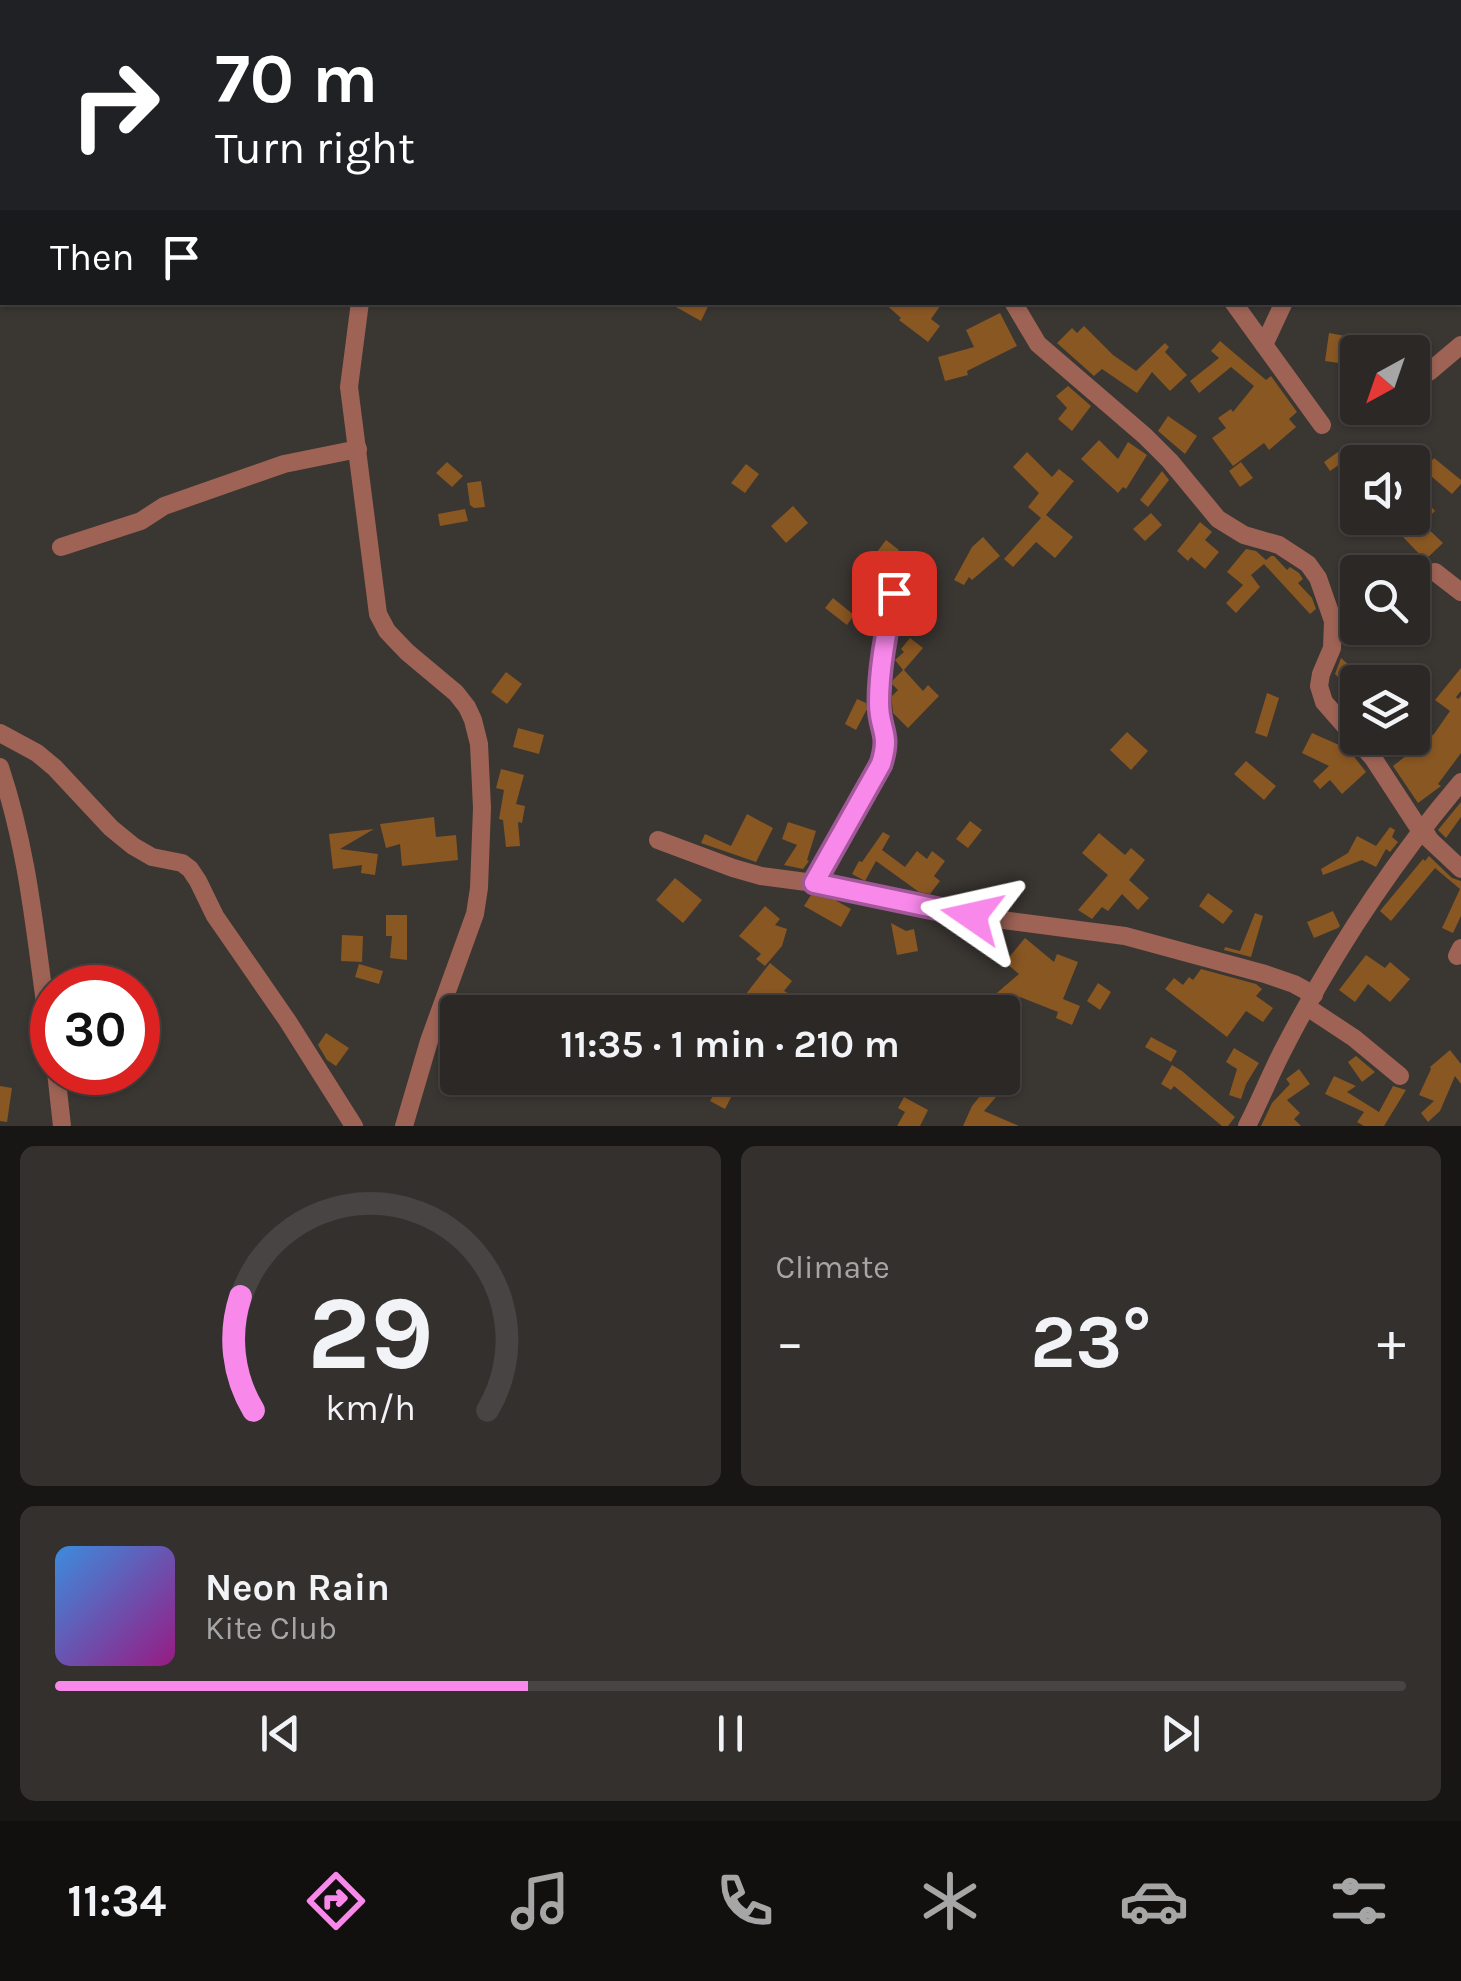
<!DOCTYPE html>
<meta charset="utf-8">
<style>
:root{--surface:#2c2826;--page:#34302e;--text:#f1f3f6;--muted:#a6a6a7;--line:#484443;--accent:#f888ea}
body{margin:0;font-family:Karla,sans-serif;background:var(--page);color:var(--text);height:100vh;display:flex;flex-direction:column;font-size:38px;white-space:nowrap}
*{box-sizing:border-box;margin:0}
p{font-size:32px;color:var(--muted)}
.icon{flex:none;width:55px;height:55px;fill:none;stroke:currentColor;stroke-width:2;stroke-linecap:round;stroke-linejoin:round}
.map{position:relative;height:1126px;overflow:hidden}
.drawer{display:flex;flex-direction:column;gap:20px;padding:20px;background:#181615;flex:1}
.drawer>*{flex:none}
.top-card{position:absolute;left:0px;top:0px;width:1462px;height:305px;box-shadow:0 2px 8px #0004,0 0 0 2px var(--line);background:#202124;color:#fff;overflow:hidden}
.needle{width:65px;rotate:220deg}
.buttons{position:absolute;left:1340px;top:335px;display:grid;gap:20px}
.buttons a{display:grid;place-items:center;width:90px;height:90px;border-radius:10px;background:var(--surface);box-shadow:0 2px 8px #0004,0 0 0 2px var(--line);font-size:50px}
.speed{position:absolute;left:30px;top:965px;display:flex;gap:20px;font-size:50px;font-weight:700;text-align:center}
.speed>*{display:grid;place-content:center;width:130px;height:130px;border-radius:50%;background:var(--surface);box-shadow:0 2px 8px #0004,0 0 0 2px var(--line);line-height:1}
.speed .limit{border:15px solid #d22;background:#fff;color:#111}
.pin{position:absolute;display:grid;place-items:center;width:85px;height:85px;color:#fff;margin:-42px;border-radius:20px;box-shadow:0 5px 15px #0006}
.me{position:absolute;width:110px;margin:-55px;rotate:281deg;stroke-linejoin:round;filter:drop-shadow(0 0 8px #0008)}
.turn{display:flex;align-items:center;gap:35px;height:210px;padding:0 50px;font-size:45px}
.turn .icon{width:130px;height:130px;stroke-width:2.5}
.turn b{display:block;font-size:70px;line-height:85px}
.then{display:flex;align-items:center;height:95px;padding:0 50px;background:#0003;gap:20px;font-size:38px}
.big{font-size:75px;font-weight:700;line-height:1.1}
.drawer .card{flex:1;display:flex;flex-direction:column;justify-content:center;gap:15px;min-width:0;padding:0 35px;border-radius:15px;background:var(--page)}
.drawer .dial{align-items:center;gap:0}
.dial svg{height:260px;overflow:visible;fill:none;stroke:var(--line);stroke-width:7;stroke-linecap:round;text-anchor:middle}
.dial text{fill:var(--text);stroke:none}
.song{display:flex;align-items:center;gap:30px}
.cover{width:120px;height:120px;border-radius:15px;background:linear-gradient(135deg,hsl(210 70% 55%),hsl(310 70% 35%))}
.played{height:10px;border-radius:5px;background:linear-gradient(90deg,var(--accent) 35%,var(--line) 35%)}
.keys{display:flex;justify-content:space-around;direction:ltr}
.heat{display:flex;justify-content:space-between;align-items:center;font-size:55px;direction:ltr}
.drawer .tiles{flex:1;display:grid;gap:20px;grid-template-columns:1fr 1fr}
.card:last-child{grid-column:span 2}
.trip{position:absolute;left:440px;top:995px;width:580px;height:100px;border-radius:10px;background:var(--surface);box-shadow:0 2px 8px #0004,0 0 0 2px var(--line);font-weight:700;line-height:100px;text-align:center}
.dock{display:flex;height:160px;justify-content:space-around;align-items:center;background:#12100f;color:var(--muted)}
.dock .icon{width:70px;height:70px}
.dock .active{color:var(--accent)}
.dock b{font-size:45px;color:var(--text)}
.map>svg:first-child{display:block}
.building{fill:#895722}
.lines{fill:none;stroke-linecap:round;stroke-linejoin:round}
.minor{stroke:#9e6355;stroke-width:18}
.tertiary{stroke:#9e6355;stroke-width:20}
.route-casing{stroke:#a15898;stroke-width:25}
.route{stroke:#f888ea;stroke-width:18}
</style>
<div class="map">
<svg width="1461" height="1126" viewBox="0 0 1461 1126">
<rect width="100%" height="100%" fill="#3a3632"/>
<g class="building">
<polygon points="667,302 710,302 701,321"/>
<polygon points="883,302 943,302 931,319 940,326 928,342 899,320 901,318"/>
<polygon points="1000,313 1017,346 967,371 968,375 945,381 938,357 974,347 966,330"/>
<polygon points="1084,326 1113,355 1136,371 1165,343 1169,347 1165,352 1187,375 1170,391 1152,372 1137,393 1102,369 1094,376 1057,343 1072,328 1077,333"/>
<polygon points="1329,333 1368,340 1366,352 1358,352 1358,366 1325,361"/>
<polygon points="1220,341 1266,380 1271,376 1297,412 1289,419 1296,427 1269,450 1264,443 1233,466 1212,438 1226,428 1218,418 1231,409 1233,412 1254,386 1231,367 1199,393 1190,381 1219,358 1211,351"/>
<polygon points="1068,386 1091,406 1072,431 1058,419 1067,408 1056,396"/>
<polygon points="1168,416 1197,436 1185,454 1158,431"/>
<polygon points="1099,440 1118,459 1128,442 1147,455 1126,489 1123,487 1118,493 1081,459"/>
<polygon points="1349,444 1358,458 1358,479 1346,460 1330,471 1324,462"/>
<polygon points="1027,452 1052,477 1059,469 1074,481 1046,515 1073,537 1055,558 1036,542 1013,567 1004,559 1041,518 1028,507 1039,493 1013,467"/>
<polygon points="1434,458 1461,480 1461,484 1452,494 1424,470"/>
<polygon points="447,462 463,476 452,487 436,473"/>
<polygon points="1241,462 1253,478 1240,487 1229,471"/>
<polygon points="746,464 759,474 745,493 731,483"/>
<polygon points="1162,471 1169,480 1148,507 1140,500"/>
<polygon points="481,481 485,507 474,508 470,505 467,483"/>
<polygon points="1412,485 1435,511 1422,523 1443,543 1425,560 1385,518 1412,518"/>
<polygon points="793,506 808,523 786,543 771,526"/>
<polygon points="465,509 468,521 440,526 438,514"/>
<polygon points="1151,513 1162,525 1145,541 1133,529"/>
<polygon points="1200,522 1212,532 1205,540 1219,552 1205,569 1191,557 1188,561 1177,551"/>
<polygon points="983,537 1000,556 972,580 969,577 964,585 954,580 972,547"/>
<polygon points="886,540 899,550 887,566 874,556"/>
<polygon points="1246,549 1256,551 1266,560 1271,556 1274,556 1287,570 1290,567 1299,573 1303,579 1298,583 1312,598 1316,609 1310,614 1264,564 1251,575 1260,587 1236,613 1226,603 1243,585 1227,572"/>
<polygon points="833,598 854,615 847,625 825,608"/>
<polygon points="910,638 923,648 904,670 923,691 928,685 939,696 908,728 893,713 892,703 892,696 898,690 892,684 893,680 903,670 895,660 904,652 901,649"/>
<polygon points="1341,658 1359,674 1370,664 1387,682 1358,682 1352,690 1335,674"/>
<polygon points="1461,668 1461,691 1456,697 1458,699 1461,696 1461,753 1438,784 1441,786 1418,803 1393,766 1434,734 1450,711 1435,700"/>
<polygon points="506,672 522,684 507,704 491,692"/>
<polygon points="1267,693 1279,698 1267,737 1255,733"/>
<polygon points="857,699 866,703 867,709 856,730 845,724"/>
<polygon points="518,728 544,735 539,754 513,747"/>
<polygon points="1127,732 1148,751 1131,770 1110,750"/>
<polygon points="1312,733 1348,749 1366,772 1342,794 1330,780 1320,789 1313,781 1329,766 1302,753"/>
<polygon points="1246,761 1276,786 1264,800 1234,774"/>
<polygon points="501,769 524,775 516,804 525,806 522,823 518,822 520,846 506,847 503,820 499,819 504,790 496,788"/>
<polygon points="1461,802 1461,817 1446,838 1438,830"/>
<polygon points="747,814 773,828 756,862 701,843 705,834 731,846"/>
<polygon points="434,817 436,837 456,835 458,860 402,866 400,844 386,848 380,824"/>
<polygon points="970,821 982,830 968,848 956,839"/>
<polygon points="788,822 816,831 807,860 809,861 803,869 784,865 797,845 782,839"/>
<polygon points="1390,827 1395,830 1392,837 1398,842 1390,852 1386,849 1376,867 1362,860 1323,875 1321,869 1348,853 1357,836 1376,846"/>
<polygon points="374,829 340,849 378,854 375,875 361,873 362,865 333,869 329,834"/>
<polygon points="883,832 890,836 882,850 905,867 917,851 927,859 932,851 945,861 934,876 940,881 930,894 919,892 876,861 865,881 852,874 859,861 862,862"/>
<polygon points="1099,833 1125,855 1131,848 1145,860 1129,880 1149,898 1138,910 1122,894 1108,911 1102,907 1092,919 1078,910 1108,875 1082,853"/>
<polygon points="1429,856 1452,878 1461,881 1461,916 1453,933 1442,928 1460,889 1435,868 1391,921 1380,911 1423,859 1425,861"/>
<polygon points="675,878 702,900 683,923 656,900"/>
<polygon points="1208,893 1233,911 1223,924 1199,906"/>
<polygon points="811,895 835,900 851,909 841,927 804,906"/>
<polygon points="765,906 780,919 775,925 787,929 782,946 765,966 756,959 761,954 739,936"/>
<polygon points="1333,911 1340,926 1338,928 1314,938 1307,922"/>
<polygon points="1255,913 1263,916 1251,957 1224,950 1225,947 1240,951"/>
<polygon points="386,915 407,915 407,960 390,958 392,936 386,936"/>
<polygon points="891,923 906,931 914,929 918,951 897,955"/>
<polygon points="342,935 363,936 362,962 341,961"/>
<polygon points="1025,938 1054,962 1057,954 1078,962 1063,999 1080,1006 1072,1025 1056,1018 1058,1012 1020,997 1010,1012 975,1012 987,995 991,998 1019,974 1005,962"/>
<polygon points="1366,955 1385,968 1390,962 1410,979 1390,1002 1368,984 1355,1002 1339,990"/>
<polygon points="770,963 792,981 784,991 805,1002 799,1012 781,1004 774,1012 732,1012"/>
<polygon points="359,964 383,971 379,984 355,977"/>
<polygon points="1201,969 1256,984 1262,989 1256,996 1273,1008 1263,1022 1246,1011 1227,1037 1165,989 1174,978 1183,985 1189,977 1193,980"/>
<polygon points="1098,983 1111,992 1100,1010 1087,1001"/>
<polygon points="326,1033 349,1048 336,1066 327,1060 318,1045"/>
<polygon points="1151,1037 1177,1051 1171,1062 1145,1047"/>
<polygon points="1234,1048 1259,1063 1246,1084 1241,1099 1229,1095 1237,1069 1226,1062"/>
<polygon points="1450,1050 1461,1064 1461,1084 1455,1076 1440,1111 1428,1122 1421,1113 1434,1101 1419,1095 1431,1069 1430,1067"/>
<polygon points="1002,1055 1018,1058 1003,1097 1002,1090 984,1111 1019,1126 963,1126 972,1106 980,1096 950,1078 1002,1078"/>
<polygon points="1356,1056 1375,1072 1362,1082 1348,1062"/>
<polygon points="1172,1065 1182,1071 1235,1117 1228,1126 1222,1126 1174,1086 1171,1090 1161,1084"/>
<polygon points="1299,1069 1310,1084 1287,1100 1300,1113 1294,1119 1301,1126 1261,1126 1272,1103 1290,1084 1286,1079"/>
<polygon points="1334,1076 1356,1086 1347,1092 1379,1112 1393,1086 1406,1090 1384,1126 1364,1126 1357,1122 1364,1112 1325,1094"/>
<polygon points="724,1078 741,1078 725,1109 710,1101"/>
<polygon points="0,1086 12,1088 7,1122 0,1121"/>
<polygon points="904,1097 928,1110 920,1126 897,1126 905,1112 898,1108"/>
</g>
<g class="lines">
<g class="minor">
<polyline points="311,0 312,2"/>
<polyline points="1261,0 1262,2"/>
<polyline points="1036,2 1043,0"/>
<polyline points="1449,2 1450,0"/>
<polyline points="1460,133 1461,134"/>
<polyline points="1460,297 1461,298"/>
<polyline points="360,302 349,387 378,614 387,631 407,652 456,693 467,707 473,720 479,744 482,808 479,888 475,914 429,1041 404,1126"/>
<polyline points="1013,302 1038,344 1145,436 1170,461 1218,519 1244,535 1279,545 1308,564 1318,578 1333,621 1332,648 1321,674 1319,686 1324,702 1373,758 1420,830"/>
<polyline points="1233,302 1322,425"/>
<polyline points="1264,345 1284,302"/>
<polyline points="1429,372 1461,345"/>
<polyline points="61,547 141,521 164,506 284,464 358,449"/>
<polyline points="1435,572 1461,592"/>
<polyline points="0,733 37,753 55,768 111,828 133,846 152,857 182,863 190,869 198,881 215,916 287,1020 354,1126"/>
<path d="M0,767C32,863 36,952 52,1050"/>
<polyline points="1422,827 1430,840 1461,869"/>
<polyline points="658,840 733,868 761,876 814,883 972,916 1125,936 1265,974 1294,984 1314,995"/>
<path d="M814,883L881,764C884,755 888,744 886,734C883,723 879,715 879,703C879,666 887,629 894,593"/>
<polyline points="1457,956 1461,948"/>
<polyline points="1307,1007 1354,1038 1400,1076"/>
<polyline points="56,1072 62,1126"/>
<path d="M1247,1126C1260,1101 1270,1075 1283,1050C1332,955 1392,863 1461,782"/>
</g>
<g class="tertiary">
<polyline points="151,2 156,0"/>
<polyline points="0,19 2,19"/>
</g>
</g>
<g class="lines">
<defs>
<path id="route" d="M894,593C887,629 879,666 879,703C879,731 891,732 881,764L814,883L972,916"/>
</defs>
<use href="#route" class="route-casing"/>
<use href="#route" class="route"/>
</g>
</svg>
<div class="buttons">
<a><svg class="needle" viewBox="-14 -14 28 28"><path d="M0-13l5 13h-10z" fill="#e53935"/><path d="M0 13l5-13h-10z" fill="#a6a6a7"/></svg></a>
<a><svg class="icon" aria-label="sound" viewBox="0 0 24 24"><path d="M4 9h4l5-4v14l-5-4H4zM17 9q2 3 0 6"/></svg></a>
<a><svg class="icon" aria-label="search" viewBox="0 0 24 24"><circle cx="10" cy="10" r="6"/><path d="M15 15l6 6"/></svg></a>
<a><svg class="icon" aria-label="layers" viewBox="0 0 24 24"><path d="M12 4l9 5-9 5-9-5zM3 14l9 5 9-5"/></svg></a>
</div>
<div class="speed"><div class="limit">30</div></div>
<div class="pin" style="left:894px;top:593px;background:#d93025"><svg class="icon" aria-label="arrive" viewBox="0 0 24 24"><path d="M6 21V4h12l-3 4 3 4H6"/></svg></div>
<svg class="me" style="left:972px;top:916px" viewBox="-20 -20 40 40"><path d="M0-17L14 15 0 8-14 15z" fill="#f888ea" stroke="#fff" stroke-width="4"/></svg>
<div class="trip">11:35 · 1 min · 210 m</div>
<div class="top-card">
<div class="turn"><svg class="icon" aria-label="right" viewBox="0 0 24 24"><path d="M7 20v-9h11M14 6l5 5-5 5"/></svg><div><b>70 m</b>Turn right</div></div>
<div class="then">Then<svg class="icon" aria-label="arrive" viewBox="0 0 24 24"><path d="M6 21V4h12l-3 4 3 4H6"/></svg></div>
</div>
</div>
<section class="drawer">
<div class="tiles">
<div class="card dial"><svg viewBox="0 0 100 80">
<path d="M14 69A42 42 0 1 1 86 69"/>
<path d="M14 69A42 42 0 0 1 10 34" stroke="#f888ea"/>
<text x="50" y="56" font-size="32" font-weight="700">29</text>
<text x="50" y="72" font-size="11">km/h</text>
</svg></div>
<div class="card"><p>Climate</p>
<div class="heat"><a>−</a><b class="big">23°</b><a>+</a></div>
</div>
<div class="card">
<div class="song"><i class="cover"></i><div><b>Neon Rain</b><p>Kite Club</p></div></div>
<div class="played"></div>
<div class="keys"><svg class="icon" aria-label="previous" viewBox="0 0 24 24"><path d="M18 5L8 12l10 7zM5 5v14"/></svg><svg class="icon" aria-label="pause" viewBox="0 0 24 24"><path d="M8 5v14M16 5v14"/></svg><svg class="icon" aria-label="next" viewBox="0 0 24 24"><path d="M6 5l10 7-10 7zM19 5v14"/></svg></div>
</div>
</div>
</section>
<nav class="dock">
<b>11:34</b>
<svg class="icon active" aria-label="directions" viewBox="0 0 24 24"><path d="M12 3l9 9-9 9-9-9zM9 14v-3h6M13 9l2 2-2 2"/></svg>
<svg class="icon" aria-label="music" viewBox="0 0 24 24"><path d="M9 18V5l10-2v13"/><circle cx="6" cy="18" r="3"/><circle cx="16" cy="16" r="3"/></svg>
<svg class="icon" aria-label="phone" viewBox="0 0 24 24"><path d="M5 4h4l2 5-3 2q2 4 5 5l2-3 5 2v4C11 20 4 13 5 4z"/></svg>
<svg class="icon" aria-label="climate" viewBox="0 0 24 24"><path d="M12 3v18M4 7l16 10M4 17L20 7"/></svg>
<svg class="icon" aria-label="car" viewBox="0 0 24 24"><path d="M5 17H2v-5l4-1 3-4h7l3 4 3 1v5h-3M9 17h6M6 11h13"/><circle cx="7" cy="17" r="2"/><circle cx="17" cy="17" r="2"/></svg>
<svg class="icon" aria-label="filters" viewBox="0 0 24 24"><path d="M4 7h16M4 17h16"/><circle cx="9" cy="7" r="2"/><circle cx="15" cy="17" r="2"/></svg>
</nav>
